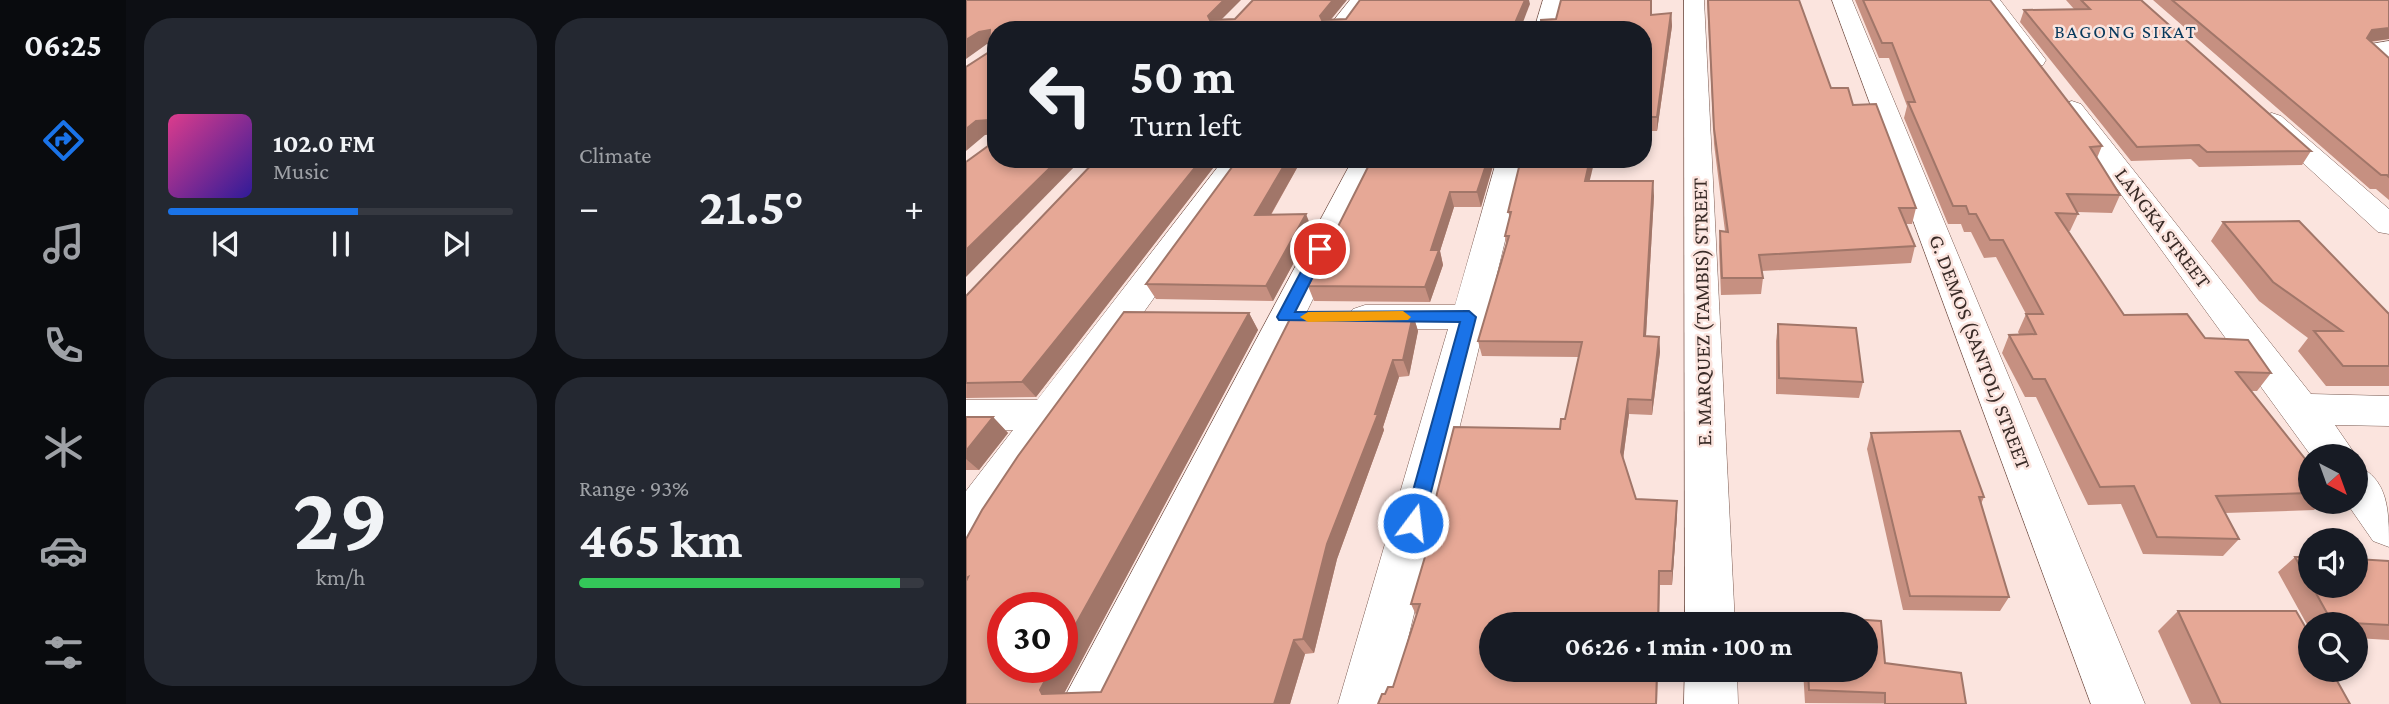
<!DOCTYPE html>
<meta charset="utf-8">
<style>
:root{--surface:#171b24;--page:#242831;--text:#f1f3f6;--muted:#9ea1a6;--line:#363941;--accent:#1a73e8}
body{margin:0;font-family:"Crimson Pro",serif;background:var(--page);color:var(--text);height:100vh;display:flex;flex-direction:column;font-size:26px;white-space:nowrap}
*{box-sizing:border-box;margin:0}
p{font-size:23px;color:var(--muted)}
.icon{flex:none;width:38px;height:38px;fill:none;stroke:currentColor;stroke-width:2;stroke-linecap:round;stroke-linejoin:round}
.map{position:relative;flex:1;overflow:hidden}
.drawer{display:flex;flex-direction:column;gap:18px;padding:18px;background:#0d0f14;width:840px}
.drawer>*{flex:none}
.hud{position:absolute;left:21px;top:21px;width:665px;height:147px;border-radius:28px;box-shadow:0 4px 10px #0003;background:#171b24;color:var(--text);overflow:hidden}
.needle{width:46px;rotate:139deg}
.fabs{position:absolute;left:1332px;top:444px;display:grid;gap:14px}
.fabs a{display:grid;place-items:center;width:70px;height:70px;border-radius:50%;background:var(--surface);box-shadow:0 4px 10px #0003;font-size:35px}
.speed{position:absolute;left:21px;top:592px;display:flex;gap:14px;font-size:35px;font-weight:700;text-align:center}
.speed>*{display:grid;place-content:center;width:91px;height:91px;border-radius:50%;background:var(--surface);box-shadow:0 4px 10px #0003;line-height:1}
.speed .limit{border:10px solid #d22;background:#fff;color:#111}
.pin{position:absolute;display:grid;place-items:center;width:60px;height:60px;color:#fff;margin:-30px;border:4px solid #fff;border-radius:50%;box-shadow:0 2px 7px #0007}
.me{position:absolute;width:77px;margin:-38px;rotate:15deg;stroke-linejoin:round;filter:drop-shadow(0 0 5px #0008)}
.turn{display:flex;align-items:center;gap:24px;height:147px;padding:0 28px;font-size:32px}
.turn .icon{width:91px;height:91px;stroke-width:2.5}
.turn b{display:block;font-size:49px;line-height:60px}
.big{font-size:52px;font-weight:700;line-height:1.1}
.drawer .card{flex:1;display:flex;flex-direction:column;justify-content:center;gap:10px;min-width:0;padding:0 24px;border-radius:28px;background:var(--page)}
.drawer .dial{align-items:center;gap:0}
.dial b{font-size:91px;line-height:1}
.song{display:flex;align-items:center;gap:21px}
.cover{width:84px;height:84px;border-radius:10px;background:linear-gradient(135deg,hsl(330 70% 55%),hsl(250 70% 35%))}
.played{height:7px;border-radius:4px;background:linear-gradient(90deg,var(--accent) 55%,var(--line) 55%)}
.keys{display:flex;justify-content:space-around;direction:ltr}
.heat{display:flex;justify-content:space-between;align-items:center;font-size:38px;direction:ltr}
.charge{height:10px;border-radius:5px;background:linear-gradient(90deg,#34c759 93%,var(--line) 0)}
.drawer .tiles{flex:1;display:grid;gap:18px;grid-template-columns:repeat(2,1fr)}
.trip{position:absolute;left:513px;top:612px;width:399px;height:70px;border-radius:35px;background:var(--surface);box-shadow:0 4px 10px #0003;font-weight:700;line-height:70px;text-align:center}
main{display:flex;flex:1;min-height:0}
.dock{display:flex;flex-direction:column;width:126px;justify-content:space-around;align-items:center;background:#090b0e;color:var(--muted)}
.dock .icon{width:49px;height:49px}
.dock .current{color:var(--accent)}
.dock b{font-size:32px;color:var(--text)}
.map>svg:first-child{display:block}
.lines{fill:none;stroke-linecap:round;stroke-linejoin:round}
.street-casing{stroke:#7a5a51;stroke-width:1}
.street{fill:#fff;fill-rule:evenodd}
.wall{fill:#c69081}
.shaded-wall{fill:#a17669}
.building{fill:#e6a896;stroke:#a17669;stroke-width:2}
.route{fill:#1a73e8;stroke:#114b97;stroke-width:2}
.slow{fill:#f59e0b}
.labels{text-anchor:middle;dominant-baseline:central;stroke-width:5;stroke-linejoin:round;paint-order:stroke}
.far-neighbourhood-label{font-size:19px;letter-spacing:2px;fill:#07395c;stroke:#fbe4de}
.street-label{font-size:21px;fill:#392b27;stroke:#fbe4de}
</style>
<main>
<nav class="dock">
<b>06:25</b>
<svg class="icon current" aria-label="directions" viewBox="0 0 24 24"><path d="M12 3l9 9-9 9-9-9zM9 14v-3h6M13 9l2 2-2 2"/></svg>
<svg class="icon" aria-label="music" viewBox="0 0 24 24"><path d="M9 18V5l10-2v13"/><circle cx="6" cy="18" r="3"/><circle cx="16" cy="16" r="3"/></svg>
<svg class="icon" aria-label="phone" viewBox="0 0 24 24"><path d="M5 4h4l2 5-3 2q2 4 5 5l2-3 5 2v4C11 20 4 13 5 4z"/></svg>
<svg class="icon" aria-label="climate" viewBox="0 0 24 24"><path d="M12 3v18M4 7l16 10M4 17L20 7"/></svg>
<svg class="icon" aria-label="car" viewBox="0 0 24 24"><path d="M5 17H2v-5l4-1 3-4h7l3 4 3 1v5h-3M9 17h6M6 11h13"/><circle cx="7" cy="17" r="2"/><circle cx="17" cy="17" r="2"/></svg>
<svg class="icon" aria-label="filters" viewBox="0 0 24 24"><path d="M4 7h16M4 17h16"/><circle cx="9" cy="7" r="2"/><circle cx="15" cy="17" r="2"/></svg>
</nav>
<section class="drawer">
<div class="tiles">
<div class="card">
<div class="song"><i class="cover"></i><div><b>102.0 FM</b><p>Music</p></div></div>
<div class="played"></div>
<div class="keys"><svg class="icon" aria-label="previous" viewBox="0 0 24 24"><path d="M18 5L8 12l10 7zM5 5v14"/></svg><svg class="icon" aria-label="pause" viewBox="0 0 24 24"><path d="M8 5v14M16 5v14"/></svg><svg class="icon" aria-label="next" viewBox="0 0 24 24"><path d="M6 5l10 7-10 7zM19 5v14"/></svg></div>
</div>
<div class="card"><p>Climate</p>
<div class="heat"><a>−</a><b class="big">21.5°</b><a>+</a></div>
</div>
<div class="card dial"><b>29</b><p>km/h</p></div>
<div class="card"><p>Range · 93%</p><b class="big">465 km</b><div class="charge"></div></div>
</div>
</section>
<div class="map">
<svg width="1423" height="704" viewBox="0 0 1423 704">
<rect width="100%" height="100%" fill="#fbe4de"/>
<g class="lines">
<defs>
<g id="street">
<polygon points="384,0 404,0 382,30 360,30"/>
<polygon points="577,0 597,0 590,30 568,30"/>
<polygon points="718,0 738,0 769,625 719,625"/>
<polygon points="866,0 886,0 1179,704 1125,704"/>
<polygon points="1014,0 1034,0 1080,60 1077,65 1061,65"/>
<polygon points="1423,41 1423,71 1415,69 1396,50 1399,45"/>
<polygon points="1106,101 1115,104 1345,394 1423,396 1423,426 1369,425 1391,457 1390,460 1390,457 1346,457 1093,109 1097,104"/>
<polygon points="1306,113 1315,116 1423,209 1423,234 1412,232 1297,126 1293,121 1297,116"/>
<polygon points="258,159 287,159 16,539 0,544 0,491 47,430 0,430 0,400 71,400"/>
<polygon points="387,159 415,159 150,704 95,704"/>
<polygon points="531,159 559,159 426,704 372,704 482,329 399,329 387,325 381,317 387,309 399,305 489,305"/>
<path d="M1390,465C1423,479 1423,511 1423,547L1407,541L1380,502H1390Z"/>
<polygon points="719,670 771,670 772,704 718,704"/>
</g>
</defs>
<use href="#street" class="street-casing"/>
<use href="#street" class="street"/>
</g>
<g class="wall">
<polygon points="741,0 833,0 865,88 887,105 950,208 946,224 940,224 949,246 945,263 796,271 797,278 795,294 755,295 753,247 754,231 759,231 748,144"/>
<polygon points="889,0 1024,0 1136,146 1131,158 1154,195 1146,213 1111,212 1112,214 1104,231 1102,231 1158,315 1239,338 1305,373 1291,391 1285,391 1344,465 1344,502 1356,502 1348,510 1259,513 1273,539 1257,556 1177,554 1155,504 1122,505 1070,397 1059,397 1036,353 1043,335 1053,334 1052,332 1060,314 1030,257 1018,258 1005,232 998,232 995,224 982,224 938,118 941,106 923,58 913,58"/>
<polygon points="1100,0 1175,0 1345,151 1336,165 1233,167 1225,159 1165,161 1054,22 1058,10 1108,9"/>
<polygon points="1187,0 1423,0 1423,39 1405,42 1423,58 1423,200 1410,189 1404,189"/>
<polygon points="705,13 706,26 691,131 677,131 677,30 685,15"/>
<polygon points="131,159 254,159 70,397 0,398 0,296"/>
<polygon points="336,159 305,215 346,229 307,301 190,299 180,284"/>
<polygon points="406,159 529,159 515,207 488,207 474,251 477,265 464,302 348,301 342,286"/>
<polygon points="624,181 688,196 680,336 693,337 694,352 686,415 663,414 657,459 670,499 711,515 706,585 694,585 691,704 412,704 419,694 427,687 450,615 445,604 462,546 459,540 594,429 599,419 613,357 516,356 512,341 540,244 539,236 544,217 542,212"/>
<polygon points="1257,222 1423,314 1423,386 1360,386 1332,351 1342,338 1293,301 1245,241"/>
<polygon points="283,313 292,330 98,693 135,692 447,315 452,331 443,376 433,377 417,427 418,430 371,559 348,653 339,654 324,704 0,704 0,539"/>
<polygon points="812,324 897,382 893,398 810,394 810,341"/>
<polygon points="0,417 27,417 42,433 13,470 0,470"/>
<polygon points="905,433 1018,497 1015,504 1043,597 1034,611 937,610 901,449"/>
<polygon points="1329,557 1344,557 1344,586 1390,586 1423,561 1423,640 1390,638 1390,625 1344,625 1344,630 1312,572"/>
<polygon points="1212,611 1384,704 1225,704 1192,631"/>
<polygon points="839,616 915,621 919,663 995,673 1000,704 839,703 837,670 900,670 900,625 837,625"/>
</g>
<g class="shaded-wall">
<polygon points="258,0 275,0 247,28 242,16"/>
<polygon points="367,0 381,0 358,28 354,16"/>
<polygon points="559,0 563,0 564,4 554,30 546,30"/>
<polygon points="705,13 706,26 691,131 691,117"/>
<polygon points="1423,28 1423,39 1399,42 1406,30"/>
<polygon points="24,30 30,43 21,44 0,59 0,40 13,32"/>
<polygon points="22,120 30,134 19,135 0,151 0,129 10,121"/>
<polygon points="93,159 116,159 0,277 0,250"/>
<polygon points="236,159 254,159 70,397 56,382"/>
<polygon points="322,159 336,159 296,230 289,215"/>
<polygon points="522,159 529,159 515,207 511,192"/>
<polygon points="624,159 629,159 620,196 619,181"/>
<polygon points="687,181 688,196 679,352 678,336"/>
<polygon points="484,192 488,207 474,251 477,265 464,302 459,287 465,250"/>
<polygon points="340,214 346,229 307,301 300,286"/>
<polygon points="283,313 292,330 93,703 76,694 74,690 86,667 96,667 96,649"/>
<polygon points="447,315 452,331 443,376 437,360"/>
<polygon points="693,337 694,352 686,415 686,400"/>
<polygon points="427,360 433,377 417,427 418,430 371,559 348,653 337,639 361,544 409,414"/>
<polygon points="662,399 663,414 656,467 655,452"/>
<polygon points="27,417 42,433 13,470 0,459 0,451"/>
<polygon points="711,501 711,515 706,585 706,571"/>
<polygon points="328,640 339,654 324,704 308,704"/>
</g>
<g class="building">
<polygon points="0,0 258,0 242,16 244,20 269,19 287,0 367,0 354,16 356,20 380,19 394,0 559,0 546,30 30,30 30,159 93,159 0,250 0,162 22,146 22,120 10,121 0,129 0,67 23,52 24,30 13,32 0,40"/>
<polygon points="595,0 685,0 685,15 705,13 691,117 677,117 677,30 576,30 575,20 590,19"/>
<polygon points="742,0 833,0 865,88 882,88 887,105 910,104 950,208 933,208 949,246 793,255 797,278 756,278 754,231 762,232 748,129"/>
<polygon points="897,0 1024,0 1136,146 1124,147 1154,195 1101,194 1112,214 1090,213 1158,315 1221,314 1239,338 1282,340 1305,373 1270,372 1344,465 1344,493 1250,496 1273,539 1191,537 1168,486 1134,487 1079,379 1067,379 1043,335 1070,334 1060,314 1077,314 1037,240 1024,240 1010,214 1003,214 1000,206 987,206 942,102 949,102 926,43 916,43"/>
<polygon points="1115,0 1175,0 1345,151 1241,152 1233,145 1171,147 1058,10 1124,9"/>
<polygon points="1206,0 1423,0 1423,28 1406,30 1401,38 1423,58 1423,177 1421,175 1415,175"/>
<polygon points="131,159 236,159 56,382 0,383 0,296"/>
<polygon points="272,159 322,159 289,215 340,214 300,286 180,284"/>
<polygon points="406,159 522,159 511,192 484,192 465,250 473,250 459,287 342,286"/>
<polygon points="555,159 624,159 619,181 687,181 678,336 693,337 686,400 662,399 655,452 670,499 711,501 706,571 693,571 692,625 525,625 525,670 691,670 690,704 412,704 416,694 419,694 422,687 427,687 454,604 445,604 464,540 459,540 488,427 594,429 595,419 599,419 616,342 512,341 543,236 539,236 545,212 542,212"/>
<polygon points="1333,221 1423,314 1423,366 1377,366 1348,331 1376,331 1307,282 1257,222"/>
<polygon points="158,312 283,313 96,649 96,607 37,607 37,667 86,667 74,690 76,694 135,692 327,313 447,315 437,360 427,360 409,414 412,414 361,544 337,639 328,640 308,704 0,704 0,581 2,577 0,578 0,539 16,510 52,456"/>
<polygon points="812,324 890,328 897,382 813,378"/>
<polygon points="0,417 27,417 0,451"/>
<polygon points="994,431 1018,497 1013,497 1043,597 944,596 905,433"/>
<polygon points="1329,557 1344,557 1344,584"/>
<polygon points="1390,559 1423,561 1423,625 1366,622 1346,586 1390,586"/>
<polygon points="1212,611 1330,611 1344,635 1344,670 1365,670 1384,704 1255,704"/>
<polygon points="839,616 915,621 919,663 995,673 1000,704 919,704 919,693 843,690 842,670 900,670 900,625 840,625"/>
</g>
<polygon class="route" points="354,245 361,249 329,312 503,311 510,317 457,523 454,529 447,532 440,529 438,523 494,322 313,320 311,317 347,249"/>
<polygon class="slow" points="437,311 445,317 442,320 342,322 334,317 342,312"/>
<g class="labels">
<g class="far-neighbourhood-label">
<text x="1160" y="31">BAGONG SIKAT</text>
</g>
<g class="street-label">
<text transform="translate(1197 228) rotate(53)">LANGKA STREET</text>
<text transform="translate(736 312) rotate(-91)">E. MARQUEZ (TAMBIS) STREET</text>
<text transform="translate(1014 352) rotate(69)">G. DEMOS (SANTOL) STREET</text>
</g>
</g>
</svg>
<div class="fabs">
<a><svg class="needle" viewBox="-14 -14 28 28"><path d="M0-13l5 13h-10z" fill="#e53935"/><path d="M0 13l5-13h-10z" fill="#9ea1a6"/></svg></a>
<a><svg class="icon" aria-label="sound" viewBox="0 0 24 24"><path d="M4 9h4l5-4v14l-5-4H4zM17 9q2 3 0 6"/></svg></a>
<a><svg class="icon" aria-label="search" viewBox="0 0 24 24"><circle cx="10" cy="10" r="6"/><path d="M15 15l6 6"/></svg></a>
</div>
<div class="speed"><div class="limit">30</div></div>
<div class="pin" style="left:354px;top:249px;background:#d93025"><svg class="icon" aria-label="arrive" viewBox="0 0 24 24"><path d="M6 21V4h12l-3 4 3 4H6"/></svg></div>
<svg class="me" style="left:447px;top:523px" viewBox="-20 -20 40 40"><circle r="17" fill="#1a73e8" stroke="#fff" stroke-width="3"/><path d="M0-11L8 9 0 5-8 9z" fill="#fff"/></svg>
<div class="trip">06:26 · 1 min · 100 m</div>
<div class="hud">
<div class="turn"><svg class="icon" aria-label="left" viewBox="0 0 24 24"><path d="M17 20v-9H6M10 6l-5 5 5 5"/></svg><div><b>50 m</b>Turn left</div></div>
</div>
</div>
</main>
